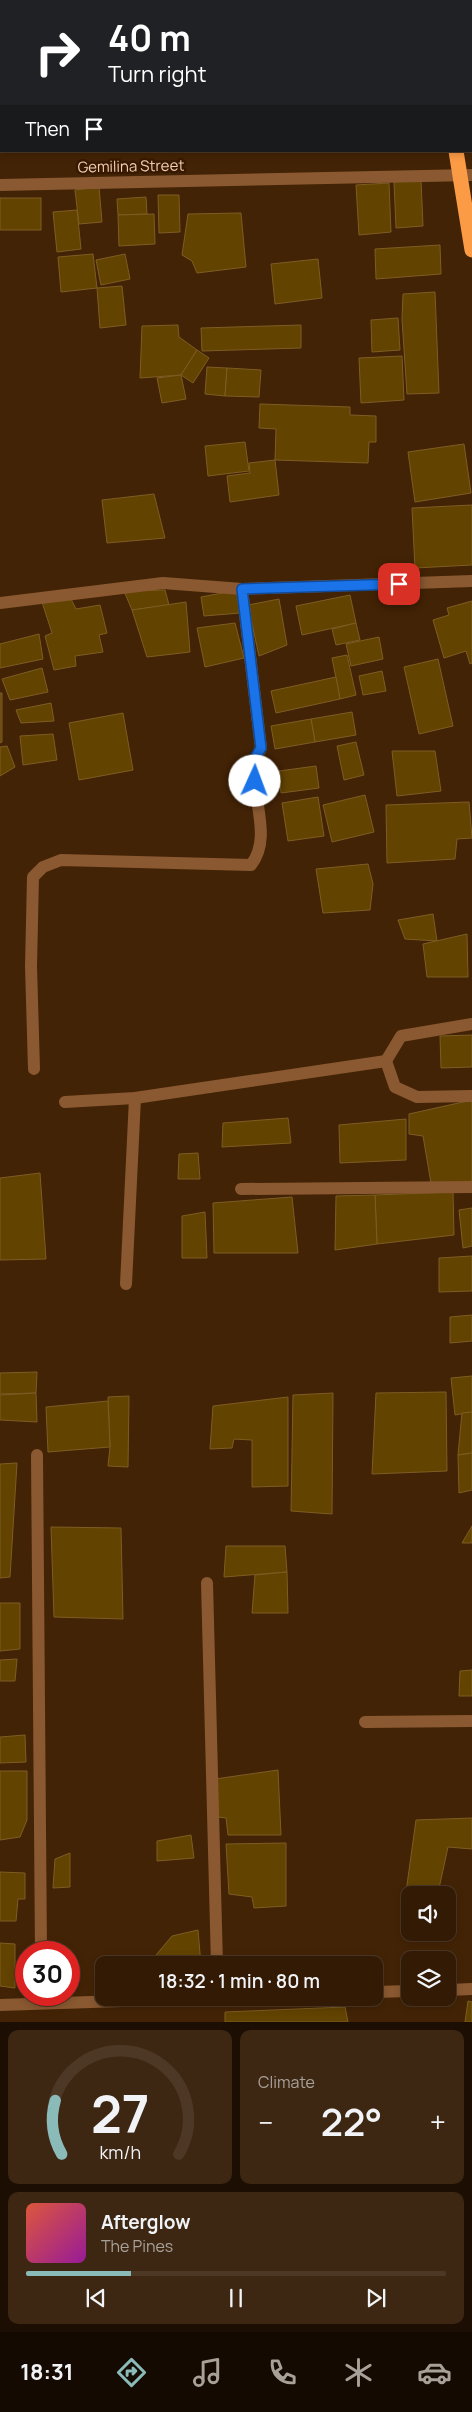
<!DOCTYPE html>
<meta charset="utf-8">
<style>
:root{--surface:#321a04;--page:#3d2713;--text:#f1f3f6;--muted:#a8a19a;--line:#4d3826;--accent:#8bbbb9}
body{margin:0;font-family:Manrope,sans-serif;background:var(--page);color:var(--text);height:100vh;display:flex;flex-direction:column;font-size:19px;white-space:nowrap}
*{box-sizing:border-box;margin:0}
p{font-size:16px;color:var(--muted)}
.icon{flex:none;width:28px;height:28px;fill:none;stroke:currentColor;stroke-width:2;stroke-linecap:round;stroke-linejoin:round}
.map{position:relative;height:2022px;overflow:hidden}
.details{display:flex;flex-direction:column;gap:8px;padding:8px;background:#1c0e02;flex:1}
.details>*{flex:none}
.top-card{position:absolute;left:0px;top:0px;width:472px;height:152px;box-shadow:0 2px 8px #0003,0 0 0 1px var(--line);background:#202124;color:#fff;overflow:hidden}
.buttons{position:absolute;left:401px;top:1886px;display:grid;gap:10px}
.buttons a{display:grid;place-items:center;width:55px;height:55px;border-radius:10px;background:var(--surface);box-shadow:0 2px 8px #0003,0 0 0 1px var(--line);font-size:25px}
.speed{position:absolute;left:15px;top:1941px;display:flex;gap:10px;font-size:25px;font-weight:700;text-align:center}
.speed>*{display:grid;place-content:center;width:65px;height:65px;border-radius:50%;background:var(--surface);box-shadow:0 2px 8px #0003,0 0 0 1px var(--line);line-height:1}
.speed .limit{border:8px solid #d22;background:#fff;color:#111}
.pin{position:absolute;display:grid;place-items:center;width:42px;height:42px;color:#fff;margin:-21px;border-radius:10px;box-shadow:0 2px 8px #0006}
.me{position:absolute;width:55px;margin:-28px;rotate:2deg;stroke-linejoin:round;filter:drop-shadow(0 0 4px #0008)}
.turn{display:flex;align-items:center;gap:18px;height:105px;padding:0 25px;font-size:22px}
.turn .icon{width:65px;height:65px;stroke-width:2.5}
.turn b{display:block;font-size:35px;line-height:42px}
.then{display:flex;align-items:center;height:48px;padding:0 25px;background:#0003;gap:10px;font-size:19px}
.big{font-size:38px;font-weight:600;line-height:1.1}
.details .widget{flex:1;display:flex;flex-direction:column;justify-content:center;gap:8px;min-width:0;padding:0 18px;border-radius:10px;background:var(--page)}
.details .dial{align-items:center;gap:0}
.dial svg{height:130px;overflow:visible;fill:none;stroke:var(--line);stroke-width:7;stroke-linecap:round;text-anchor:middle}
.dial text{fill:var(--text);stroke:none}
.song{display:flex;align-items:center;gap:15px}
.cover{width:60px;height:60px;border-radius:8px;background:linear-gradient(135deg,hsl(10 70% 55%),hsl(300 70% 35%))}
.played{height:5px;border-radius:2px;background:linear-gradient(90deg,var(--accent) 25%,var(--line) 25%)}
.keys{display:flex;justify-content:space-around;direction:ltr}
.heat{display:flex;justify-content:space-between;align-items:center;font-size:28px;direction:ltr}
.details .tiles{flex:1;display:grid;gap:8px;grid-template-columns:1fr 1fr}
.widget:last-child{grid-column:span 2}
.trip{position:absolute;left:95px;top:1956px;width:288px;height:50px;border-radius:10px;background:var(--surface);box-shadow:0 2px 8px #0003,0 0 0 1px var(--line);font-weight:600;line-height:50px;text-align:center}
.menu{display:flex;height:80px;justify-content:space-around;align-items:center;background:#140a02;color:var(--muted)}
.menu .icon{width:35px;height:35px}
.menu .current{color:var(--accent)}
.menu b{font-size:22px;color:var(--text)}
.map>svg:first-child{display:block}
.building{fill:#624300;stroke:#7e5d24}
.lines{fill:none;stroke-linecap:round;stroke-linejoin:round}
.lane{stroke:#8a5931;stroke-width:12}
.street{stroke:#8a5931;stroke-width:12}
.highway{stroke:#fb9b46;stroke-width:15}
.route-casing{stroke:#114b97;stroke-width:12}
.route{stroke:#1a73e8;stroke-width:9}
.labels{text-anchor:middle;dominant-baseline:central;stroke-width:5;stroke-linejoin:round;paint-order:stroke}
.street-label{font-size:15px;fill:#f2cfb5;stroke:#381900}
</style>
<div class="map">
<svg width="472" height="2022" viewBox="0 0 472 2022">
<rect width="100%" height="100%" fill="#432305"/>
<g class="building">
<rect x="53" y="0" width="345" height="1"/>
<polygon points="0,47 1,47 0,103"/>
<polygon points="421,180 423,226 396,228 394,182"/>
<polygon points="389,183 391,232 359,235 356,185"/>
<polygon points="99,187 102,222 79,224 75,190"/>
<polygon points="158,195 179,195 180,232 159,233"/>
<polygon points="146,197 147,214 118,215 117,199"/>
<rect x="0" y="198" width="41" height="32"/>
<polygon points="77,210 81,249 57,252 53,212"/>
<polygon points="241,213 246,267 197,273 192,261 182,255 188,214"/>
<polygon points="154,214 155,244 119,246 118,215"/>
<polygon points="440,245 441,274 376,279 375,249"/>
<polygon points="93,254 97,288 61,292 58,257"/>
<polygon points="125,254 130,279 101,285 96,260"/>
<polygon points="318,259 322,298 275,304 271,264"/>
<polygon points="122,286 126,325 100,328 97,288"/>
<polygon points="435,292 439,393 407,394 402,319 403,294"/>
<polygon points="398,318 400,350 372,352 371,320"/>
<polygon points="178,325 179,337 197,350 181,375 140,378 142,326"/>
<polygon points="301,325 301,348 202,351 201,328"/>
<polygon points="197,350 209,358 193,383 181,375"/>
<polygon points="402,356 404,400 361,403 359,358"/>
<polygon points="207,367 227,368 225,396 205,394"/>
<polygon points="227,368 261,370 259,397 225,396"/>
<polygon points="181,375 186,399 162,403 157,378"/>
<polygon points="260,404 350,407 350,415 376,416 376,442 369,442 368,463 275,460 276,429 259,428"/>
<polygon points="245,442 249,471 208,476 205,446"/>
<polygon points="464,444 471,493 415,502 408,452"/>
<polygon points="275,460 279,495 230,502 227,476 250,473 249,463"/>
<polygon points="154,494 165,538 107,543 102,500"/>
<polygon points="472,505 472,565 415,568 412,508"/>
<polygon points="165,590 169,605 132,610 124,591"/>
<polygon points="238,590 240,613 204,616 201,597"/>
<polygon points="69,595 76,609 100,605 107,633 99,635 103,652 75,656 76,666 54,670 45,636 52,633 41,599"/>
<polygon points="350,595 356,623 302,635 296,606"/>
<polygon points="279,599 287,645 259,656 248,605"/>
<polygon points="472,601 472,663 470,664 466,651 444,658 433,620 449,615 447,608"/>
<polygon points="186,602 190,652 147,657 132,610"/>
<polygon points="235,623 244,658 205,667 197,628"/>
<polygon points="356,623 360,640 336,645 332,629"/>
<polygon points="39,634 43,659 0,668 0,644"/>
<polygon points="379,637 383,659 351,666 346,644"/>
<polygon points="347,655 356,695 340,699 332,658"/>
<polygon points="438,659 453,726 419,734 404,667"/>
<polygon points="42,668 48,692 10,700 2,679"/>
<polygon points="382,671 386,691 363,695 359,676"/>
<polygon points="336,677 340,699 276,713 271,691"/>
<polygon points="0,693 2,693 2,742 0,743"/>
<polygon points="51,703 54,721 21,723 16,710"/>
<polygon points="352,712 356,735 315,742 311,719"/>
<polygon points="123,713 133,770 79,780 69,723"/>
<polygon points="311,719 315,742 275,749 271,726"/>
<polygon points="53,734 57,760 23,765 20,736"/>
<polygon points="356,742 364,775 344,780 337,746"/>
<polygon points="7,746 15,767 0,776 0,747"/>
<polygon points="392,751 435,751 441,791 397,796"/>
<polygon points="316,766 319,788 281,793 279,771"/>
<polygon points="365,795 374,832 332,842 323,805"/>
<polygon points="318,797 324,836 288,841 282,803"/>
<polygon points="469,802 472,838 457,839 455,859 387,863 386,805"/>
<polygon points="368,864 373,884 370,910 323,913 316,869"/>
<polygon points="433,914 437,941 405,939 398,920"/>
<polygon points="467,934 468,977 427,977 423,944"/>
<polygon points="472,1035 472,1067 441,1068 440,1036"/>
<polygon points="472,1100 472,1182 431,1183 423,1136 409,1134 409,1114"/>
<polygon points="288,1118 291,1143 222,1147 223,1123"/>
<polygon points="406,1119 406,1160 340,1163 339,1125"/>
<polygon points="198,1153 200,1179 178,1179 179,1154"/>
<polygon points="40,1173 46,1259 0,1260 0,1178"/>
<polygon points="453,1192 454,1235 377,1244 375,1195"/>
<polygon points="375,1195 377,1244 335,1250 336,1196"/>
<polygon points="292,1197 298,1253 214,1253 213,1203"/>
<polygon points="472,1208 472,1246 463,1248 459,1210"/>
<polygon points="205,1212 207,1258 182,1258 182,1216"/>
<polygon points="472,1256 472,1291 439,1292 439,1258"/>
<polygon points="472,1315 472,1341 450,1343 450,1317"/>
<polygon points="37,1372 36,1393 0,1394 0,1373"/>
<polygon points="472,1376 472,1412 455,1415 451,1378"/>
<polygon points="446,1392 447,1471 372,1474 376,1393"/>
<polygon points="36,1393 37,1422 0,1420 0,1395"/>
<polygon points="333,1393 332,1514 291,1511 293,1395"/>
<polygon points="129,1396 128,1467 108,1466 110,1447 108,1397"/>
<polygon points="288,1397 288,1486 252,1487 252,1440 234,1439 232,1448 210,1449 213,1406"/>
<polygon points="108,1401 110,1447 48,1452 46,1407"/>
<polygon points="472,1412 472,1453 458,1455 462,1413"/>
<polygon points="472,1453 472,1490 459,1493 458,1455"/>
<polygon points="17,1463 10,1577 0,1578 0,1464"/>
<polygon points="472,1526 472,1543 462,1543"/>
<polygon points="51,1527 121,1528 123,1619 54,1617"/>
<polygon points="226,1546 285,1546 287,1572 224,1577"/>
<polygon points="287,1572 288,1613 252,1613 255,1575"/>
<polygon points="0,1603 20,1603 20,1649 0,1651"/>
<polygon points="17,1659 15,1681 0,1681 0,1660"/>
<polygon points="472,1670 472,1696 459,1696 460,1671"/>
<polygon points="25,1735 26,1762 0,1763 0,1737"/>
<polygon points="278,1770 281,1835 228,1835 226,1818 218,1817 215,1779"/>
<polygon points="0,1771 27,1771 27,1820 20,1837 0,1840"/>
<polygon points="472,1818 472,1849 448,1847 438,1893 406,1892 416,1820"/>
<polygon points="191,1835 194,1858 157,1861 157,1841"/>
<polygon points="286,1843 286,1906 254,1908 252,1897 229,1894 226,1844"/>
<polygon points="70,1853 70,1887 53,1888 55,1859"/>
<polygon points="0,1872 25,1873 25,1899 18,1899 16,1921 0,1921"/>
<polygon points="198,1930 201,1965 151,1965 151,1961 172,1936"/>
<polygon points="0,1943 15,1944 15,1988 0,1986"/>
<polygon points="468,2001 472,2002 472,2022 465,2022"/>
<polygon points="345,2007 348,2022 225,2022 225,2012"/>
</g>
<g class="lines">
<g class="lane">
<polyline points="472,1024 401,1036 386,1061 395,1087 417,1097 472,1096"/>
<polyline points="65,1102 135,1098 386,1061"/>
<polyline points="126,1284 135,1098"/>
<polyline points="365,1722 472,1721"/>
</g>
<g class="street">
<polyline points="0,185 472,175"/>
<polyline points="0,603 163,583 242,589 472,581"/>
<path d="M34,1069L31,966L33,877L43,867L61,860L251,865C277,832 241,783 261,748L242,589"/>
<polyline points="241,1189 472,1187"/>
<polyline points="37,1455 41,1952"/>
<polyline points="207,1583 217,1965"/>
<polyline points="448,1990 472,1989"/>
<polyline points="374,1992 410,1991"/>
<polyline points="0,2005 213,1998"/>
</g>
<g class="highway">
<polyline points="435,0 435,1"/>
<polyline points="456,151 472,250"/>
</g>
</g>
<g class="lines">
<defs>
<polyline id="route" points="255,781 254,760 261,748 242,589 399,584"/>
</defs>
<use href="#route" class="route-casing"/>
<use href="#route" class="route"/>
</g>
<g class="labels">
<g class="street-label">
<text transform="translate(131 166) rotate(-1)">Gemilina Street</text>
</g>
</g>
</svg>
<div class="buttons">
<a><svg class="icon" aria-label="sound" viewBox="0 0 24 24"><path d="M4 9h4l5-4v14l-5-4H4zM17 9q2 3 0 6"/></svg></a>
<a><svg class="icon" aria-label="layers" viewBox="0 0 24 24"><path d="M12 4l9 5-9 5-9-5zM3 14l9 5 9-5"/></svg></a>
</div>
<div class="speed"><div class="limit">30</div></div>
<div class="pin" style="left:399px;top:584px;background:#d93025"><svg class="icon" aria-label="arrive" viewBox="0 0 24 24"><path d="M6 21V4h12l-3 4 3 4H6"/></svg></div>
<svg class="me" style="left:255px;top:781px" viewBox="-20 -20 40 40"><circle r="19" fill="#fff"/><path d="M0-13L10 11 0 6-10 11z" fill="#1a73e8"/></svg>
<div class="trip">18:32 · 1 min · 80 m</div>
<div class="top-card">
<div class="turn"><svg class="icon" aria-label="right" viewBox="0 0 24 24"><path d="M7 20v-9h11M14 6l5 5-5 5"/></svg><div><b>40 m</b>Turn right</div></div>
<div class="then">Then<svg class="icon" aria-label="arrive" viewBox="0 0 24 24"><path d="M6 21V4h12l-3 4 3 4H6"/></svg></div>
</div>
</div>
<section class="details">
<div class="tiles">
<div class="widget dial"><svg viewBox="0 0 100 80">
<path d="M14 69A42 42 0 1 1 86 69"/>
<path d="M14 69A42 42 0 0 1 10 36" stroke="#8bbbb9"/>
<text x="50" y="56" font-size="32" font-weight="700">27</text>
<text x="50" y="72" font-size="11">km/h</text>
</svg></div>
<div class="widget"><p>Climate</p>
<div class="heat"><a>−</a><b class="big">22°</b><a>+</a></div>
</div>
<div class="widget">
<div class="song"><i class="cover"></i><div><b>Afterglow</b><p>The Pines</p></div></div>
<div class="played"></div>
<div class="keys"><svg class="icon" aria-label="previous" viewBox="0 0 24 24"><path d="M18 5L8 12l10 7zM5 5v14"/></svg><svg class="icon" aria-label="pause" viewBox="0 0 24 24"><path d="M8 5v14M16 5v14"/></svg><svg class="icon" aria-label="next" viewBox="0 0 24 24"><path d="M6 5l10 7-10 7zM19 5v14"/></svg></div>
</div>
</div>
</section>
<nav class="menu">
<b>18:31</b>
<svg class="icon current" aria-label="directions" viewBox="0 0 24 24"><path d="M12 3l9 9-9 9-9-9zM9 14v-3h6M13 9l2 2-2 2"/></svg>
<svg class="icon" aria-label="music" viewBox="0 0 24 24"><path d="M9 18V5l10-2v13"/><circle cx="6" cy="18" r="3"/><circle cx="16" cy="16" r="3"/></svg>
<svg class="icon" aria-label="phone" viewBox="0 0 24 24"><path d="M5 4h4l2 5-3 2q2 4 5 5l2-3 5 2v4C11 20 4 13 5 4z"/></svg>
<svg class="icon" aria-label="climate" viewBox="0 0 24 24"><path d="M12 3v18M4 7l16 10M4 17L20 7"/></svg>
<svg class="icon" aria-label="car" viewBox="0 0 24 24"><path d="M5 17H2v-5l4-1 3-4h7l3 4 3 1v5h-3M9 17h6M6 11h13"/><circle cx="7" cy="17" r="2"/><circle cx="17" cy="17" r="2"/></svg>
</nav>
